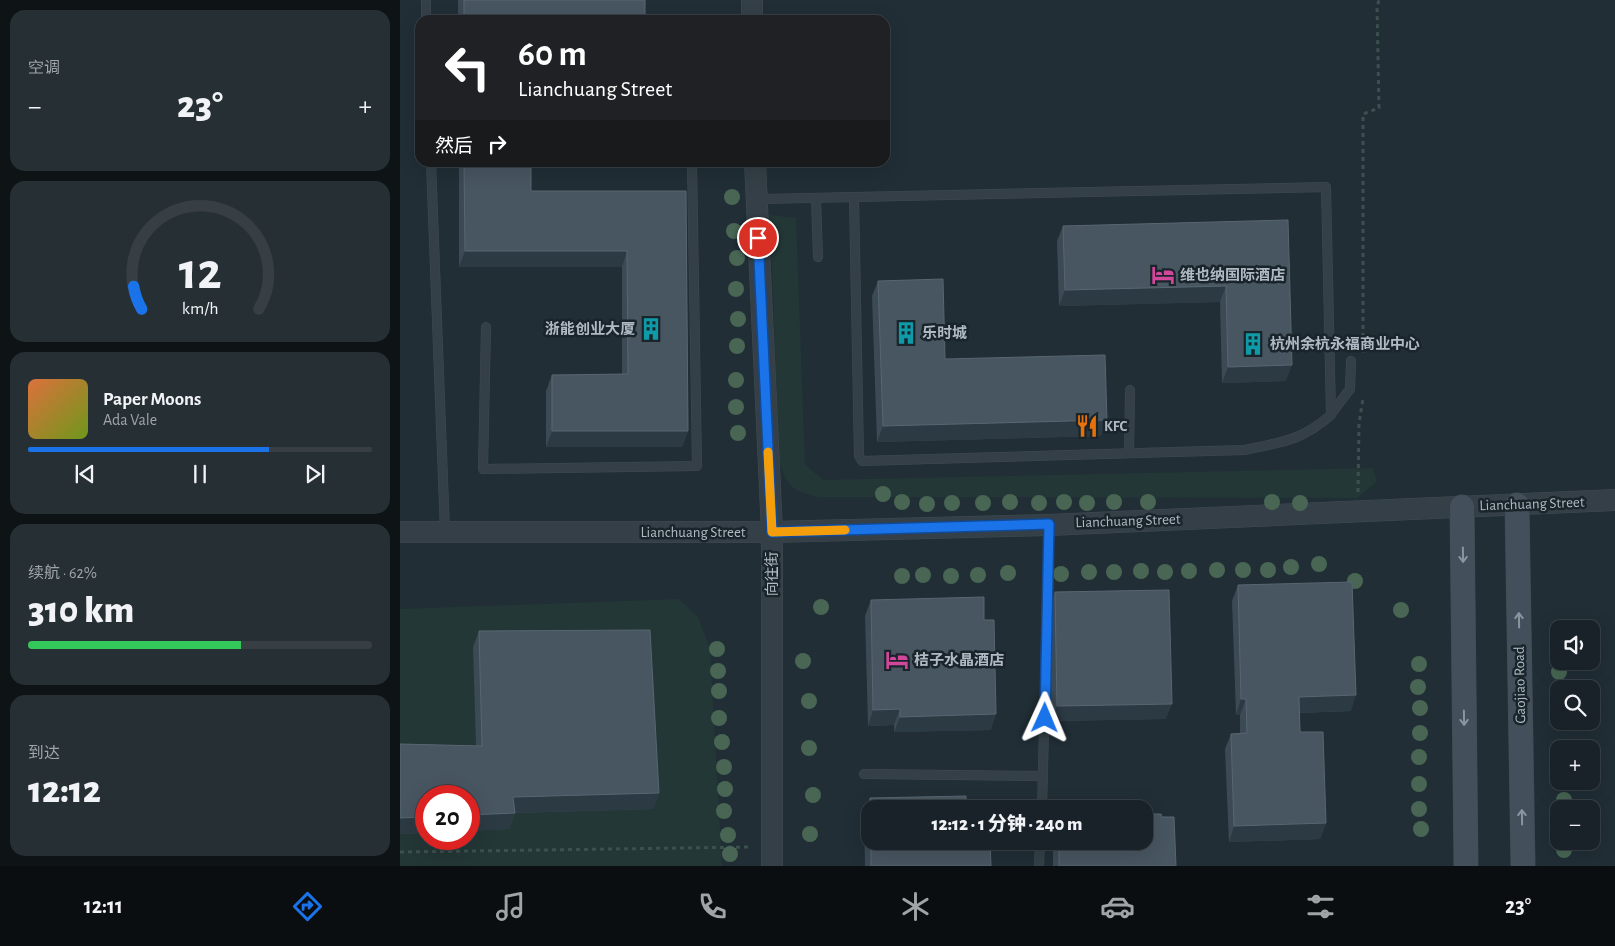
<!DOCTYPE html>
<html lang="zh">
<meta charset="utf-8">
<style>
:root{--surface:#192228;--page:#262f34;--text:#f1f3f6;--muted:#9fa4a8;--line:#373f45;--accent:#1a73e8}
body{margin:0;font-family:"Alegreya Sans","Noto Sans SC",sans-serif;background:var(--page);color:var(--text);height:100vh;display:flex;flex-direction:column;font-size:19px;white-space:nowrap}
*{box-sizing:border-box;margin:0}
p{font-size:16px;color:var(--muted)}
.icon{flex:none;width:28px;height:28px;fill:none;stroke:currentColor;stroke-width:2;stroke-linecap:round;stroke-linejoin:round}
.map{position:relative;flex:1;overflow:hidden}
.sheet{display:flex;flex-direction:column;gap:10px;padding:10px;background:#0e1316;width:400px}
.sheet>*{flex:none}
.guide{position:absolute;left:15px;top:15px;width:475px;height:152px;border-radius:15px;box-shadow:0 5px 20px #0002,0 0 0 1px var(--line);background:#202124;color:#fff;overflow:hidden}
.controls{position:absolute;left:1150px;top:620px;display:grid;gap:10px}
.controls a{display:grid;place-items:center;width:50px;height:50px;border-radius:10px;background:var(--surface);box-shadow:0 5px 20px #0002,0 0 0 1px var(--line);font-size:25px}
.speed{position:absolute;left:15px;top:785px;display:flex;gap:10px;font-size:25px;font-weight:700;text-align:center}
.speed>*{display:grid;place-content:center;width:65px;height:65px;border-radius:50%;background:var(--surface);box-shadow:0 5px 20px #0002,0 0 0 1px var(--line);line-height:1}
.speed .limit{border:8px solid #d22;background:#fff;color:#111}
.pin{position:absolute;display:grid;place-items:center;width:42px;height:42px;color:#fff;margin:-21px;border:2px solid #fff;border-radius:50%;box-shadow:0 1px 5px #0007}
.me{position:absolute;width:55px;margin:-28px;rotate:1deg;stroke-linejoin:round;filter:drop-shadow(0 0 4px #0008)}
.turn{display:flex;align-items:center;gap:18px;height:105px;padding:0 20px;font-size:22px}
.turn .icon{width:65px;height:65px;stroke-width:2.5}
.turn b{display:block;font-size:35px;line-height:42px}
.then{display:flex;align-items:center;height:48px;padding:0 20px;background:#0003;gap:10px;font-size:19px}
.big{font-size:38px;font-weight:800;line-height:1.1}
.sheet .widget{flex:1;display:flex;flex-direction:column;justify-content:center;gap:8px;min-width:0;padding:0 18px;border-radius:15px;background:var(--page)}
.sheet .dial{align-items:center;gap:0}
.dial svg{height:130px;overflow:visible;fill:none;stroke:var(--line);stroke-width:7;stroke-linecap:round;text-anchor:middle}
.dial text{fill:var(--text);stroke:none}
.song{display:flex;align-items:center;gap:15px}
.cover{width:60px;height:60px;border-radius:8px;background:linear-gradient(135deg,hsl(20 70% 55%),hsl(80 70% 35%))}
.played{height:5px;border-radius:2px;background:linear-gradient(90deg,var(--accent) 70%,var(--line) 70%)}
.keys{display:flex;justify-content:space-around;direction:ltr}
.heat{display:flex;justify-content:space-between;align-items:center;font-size:28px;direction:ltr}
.charge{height:8px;border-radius:4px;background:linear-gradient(90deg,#34c759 62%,var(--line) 0)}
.trip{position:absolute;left:461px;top:800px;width:292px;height:50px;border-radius:15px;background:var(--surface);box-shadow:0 5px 20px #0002,0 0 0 1px var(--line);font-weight:800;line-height:50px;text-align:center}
.tab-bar{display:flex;height:80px;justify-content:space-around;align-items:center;background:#0a0e10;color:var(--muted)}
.tab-bar .icon{width:35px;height:35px}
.tab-bar .on{color:var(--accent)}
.tab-bar b{font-size:22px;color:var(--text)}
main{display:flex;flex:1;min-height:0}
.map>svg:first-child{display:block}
.green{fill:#233736;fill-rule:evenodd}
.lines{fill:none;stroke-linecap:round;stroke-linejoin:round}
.service-casing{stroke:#414b53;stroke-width:10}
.tertiary-casing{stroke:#414b53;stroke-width:22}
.secondary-casing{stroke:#414b53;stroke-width:25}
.path{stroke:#3c504e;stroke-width:3;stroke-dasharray:4 4;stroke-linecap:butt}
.service{stroke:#343f47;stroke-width:9}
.tertiary{stroke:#343f47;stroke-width:21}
.secondary{stroke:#434f5a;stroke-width:24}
.tree{fill:#486653}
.wall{fill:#3c4a55}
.shaded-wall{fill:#2c3a44}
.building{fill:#485661;stroke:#586671}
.oneway{stroke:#89959f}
.route-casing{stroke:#114b97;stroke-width:12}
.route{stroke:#1a73e8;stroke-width:9}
.slow{stroke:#f59e0b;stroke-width:9}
.labels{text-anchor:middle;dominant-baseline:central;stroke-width:5;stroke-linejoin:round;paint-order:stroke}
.poi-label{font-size:15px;font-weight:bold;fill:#afbac4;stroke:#1a242b;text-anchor:start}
.street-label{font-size:15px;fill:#afbac4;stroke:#1a242b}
</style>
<main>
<section class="sheet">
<div class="widget"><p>空调</p>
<div class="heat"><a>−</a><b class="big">23°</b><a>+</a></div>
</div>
<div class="widget dial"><svg viewBox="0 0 100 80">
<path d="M14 69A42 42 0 1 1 86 69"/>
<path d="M14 69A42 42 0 0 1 9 55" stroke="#1a73e8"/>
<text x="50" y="56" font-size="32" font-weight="700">12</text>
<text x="50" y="72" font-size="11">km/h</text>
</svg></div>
<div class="widget">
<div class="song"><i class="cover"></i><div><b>Paper Moons</b><p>Ada Vale</p></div></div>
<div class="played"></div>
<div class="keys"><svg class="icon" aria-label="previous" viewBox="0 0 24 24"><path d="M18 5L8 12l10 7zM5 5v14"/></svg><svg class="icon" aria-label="pause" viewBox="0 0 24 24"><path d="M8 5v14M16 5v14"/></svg><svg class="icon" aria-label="next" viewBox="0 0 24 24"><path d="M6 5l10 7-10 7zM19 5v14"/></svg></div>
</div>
<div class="widget"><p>续航 · 62%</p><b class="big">310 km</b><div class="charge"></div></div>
<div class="widget"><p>到达</p><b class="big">12:12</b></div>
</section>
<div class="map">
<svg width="1215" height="866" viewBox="0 0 1215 866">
<rect width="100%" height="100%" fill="#212e36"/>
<g class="green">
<path d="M370,215L396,218L405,464L423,480L973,468L977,482L957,498L418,497C391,490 389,488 379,462Z"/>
<path d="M279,599L298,617L310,649L322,866H0V609ZM26,796H69V839H26Z"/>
</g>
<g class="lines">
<defs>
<g id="service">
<polyline points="26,0 26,20"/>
<polyline points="31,162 45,532"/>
<polyline points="416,198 418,257"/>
<path d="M357,199L926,187L931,415C901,441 882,442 844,450L462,461L459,456L454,198"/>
<polyline points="86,327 83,469 297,466 292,162"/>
<polyline points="931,414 950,389 951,361"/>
<polyline points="729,453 730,390"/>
<polyline points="464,774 643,776"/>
<polyline points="642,809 649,525"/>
<polyline points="639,866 640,841"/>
</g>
<g id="tertiary">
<polyline points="352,20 352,0"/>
<polyline points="355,162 372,532 372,866"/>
<polyline points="0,532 372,532 649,525 1215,500"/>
</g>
<g id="secondary">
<polyline points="1117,505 1123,866"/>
<polyline points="1062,507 1066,866"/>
</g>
</defs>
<use href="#service" class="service-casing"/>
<use href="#tertiary" class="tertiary-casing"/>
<use href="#secondary" class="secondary-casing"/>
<g class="path">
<polyline points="963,353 963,114 979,108 977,7 979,0"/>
<polyline points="958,492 959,423 963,399"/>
<polyline points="0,852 351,847"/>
</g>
<use href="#service" class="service"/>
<use href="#tertiary" class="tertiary"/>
<use href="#secondary" class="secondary"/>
</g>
<g class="tree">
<circle cx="332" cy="197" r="8"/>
<circle cx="334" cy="231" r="8"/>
<circle cx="337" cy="258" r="8"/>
<circle cx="336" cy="289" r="8"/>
<circle cx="338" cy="319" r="8"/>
<circle cx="337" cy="346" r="8"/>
<circle cx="336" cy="380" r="8"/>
<circle cx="336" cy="407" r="8"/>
<circle cx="338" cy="433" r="8"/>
<circle cx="483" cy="494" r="8"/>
<circle cx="502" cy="502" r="8"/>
<circle cx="610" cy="502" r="8"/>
<circle cx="664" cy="502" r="8"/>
<circle cx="714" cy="502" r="8"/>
<circle cx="748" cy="502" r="8"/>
<circle cx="872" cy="502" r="8"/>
<circle cx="552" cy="503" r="8"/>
<circle cx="583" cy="503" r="8"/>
<circle cx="639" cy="503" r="8"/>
<circle cx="687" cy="503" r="8"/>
<circle cx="900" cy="503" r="8"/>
<circle cx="527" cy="504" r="8"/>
<circle cx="919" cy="564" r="8"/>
<circle cx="891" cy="567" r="8"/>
<circle cx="817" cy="570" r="8"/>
<circle cx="843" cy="570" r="8"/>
<circle cx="868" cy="570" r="8"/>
<circle cx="741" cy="571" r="8"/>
<circle cx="789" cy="571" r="8"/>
<circle cx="689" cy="572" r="8"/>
<circle cx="714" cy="572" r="8"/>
<circle cx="765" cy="572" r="8"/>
<circle cx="608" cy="573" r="8"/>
<circle cx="661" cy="574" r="8"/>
<circle cx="523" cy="575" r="8"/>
<circle cx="578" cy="575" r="8"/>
<circle cx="502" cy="576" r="8"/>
<circle cx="551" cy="576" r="8"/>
<circle cx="955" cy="581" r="8"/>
<circle cx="421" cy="607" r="8"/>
<circle cx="1001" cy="610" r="8"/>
<circle cx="317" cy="649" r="8"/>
<circle cx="403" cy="661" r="8"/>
<circle cx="1019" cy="664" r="8"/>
<circle cx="318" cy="671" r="8"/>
<circle cx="1159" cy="672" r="8"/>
<circle cx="1018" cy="687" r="8"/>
<circle cx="319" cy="691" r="8"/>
<circle cx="409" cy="701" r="8"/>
<circle cx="1020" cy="708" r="8"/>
<circle cx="319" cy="718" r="8"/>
<circle cx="1020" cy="733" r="8"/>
<circle cx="322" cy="742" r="8"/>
<circle cx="409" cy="748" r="8"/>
<circle cx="1019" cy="757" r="8"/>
<circle cx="324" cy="767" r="8"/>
<circle cx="1019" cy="784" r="8"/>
<circle cx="325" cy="789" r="8"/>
<circle cx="413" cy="795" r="8"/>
<circle cx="1164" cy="800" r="8"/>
<circle cx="1019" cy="809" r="8"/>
<circle cx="324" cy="811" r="8"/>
<circle cx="1021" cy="829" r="8"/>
<circle cx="410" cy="834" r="8"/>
<circle cx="328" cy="835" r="8"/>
<circle cx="1164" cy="850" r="8"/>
<circle cx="330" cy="854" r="8"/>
</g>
<g class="wall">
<rect x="58" y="0" width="187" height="20"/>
<polygon points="59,162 131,162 131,191 286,191 288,431 282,447 146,447 146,391 152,375 222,374 222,267 59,267"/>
<polygon points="888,220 886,381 822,383 820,302 659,306 657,241 663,226"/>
<polygon points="478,281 545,359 701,436 477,442 472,296"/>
<polygon points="838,585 951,711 900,713 900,732 926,823 920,839 829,842 825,749 831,734 840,733 840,715 836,715 832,601"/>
<polygon points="655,592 766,719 651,721 649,608"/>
<polygon points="471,600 584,620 591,730 494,732 494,725 468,726 465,616"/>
<polygon points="79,631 259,793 253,809 115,813 109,829 0,834 0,744 76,746 73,647"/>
<polygon points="470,798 470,841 590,841 591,866 465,866 464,814"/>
<polygon points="762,817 776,866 653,866 653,841 745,841"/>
</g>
<g class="shaded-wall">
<polygon points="65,251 227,251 222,267 59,267"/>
<polygon points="826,286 820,302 659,306 665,290"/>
<polygon points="892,365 886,381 822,383 828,367"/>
<polygon points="707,420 701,436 477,442 483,426"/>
<polygon points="152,431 288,431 282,447 146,447"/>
<polygon points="956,695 951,711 893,713 899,697"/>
<polygon points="841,699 846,699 840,715 836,715"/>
<polygon points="772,704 766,719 651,721 657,706"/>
<polygon points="500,709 494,725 468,726 473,710"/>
<polygon points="596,714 591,730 494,732 500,717"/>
<polygon points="259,793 253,809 107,813 113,797"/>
<polygon points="115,813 109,829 69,831 69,815"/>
<polygon points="26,817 26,833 0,834 0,818"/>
<polygon points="926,823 920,839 829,842 834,826"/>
</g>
<g class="building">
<rect x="64" y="0" width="181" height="20"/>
<polygon points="64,162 131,162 131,191 286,191 288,431 152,431 152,375 228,374 227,251 65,251"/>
<polygon points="888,220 892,365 828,367 826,286 665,290 663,226"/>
<polygon points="543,279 545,359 705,355 707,420 483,426 478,281"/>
<polygon points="952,582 956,695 899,697 900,732 923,732 926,823 834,826 831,734 847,733 846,699 841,699 838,585"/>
<polygon points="769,590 772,704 657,706 655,592"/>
<polygon points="584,597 584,620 594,620 596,714 500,717 500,709 473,710 471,600"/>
<polygon points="250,630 259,793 113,797 115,813 69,815 69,796 26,796 26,817 0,818 0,744 82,746 79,631"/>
<polygon points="566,796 566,809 470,809 470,818 470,798"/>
<polygon points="745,814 761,814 762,817 774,817 776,866 659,866 659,841 745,841"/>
<polygon points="471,841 590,841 591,866 471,866"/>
</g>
<defs><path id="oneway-shaft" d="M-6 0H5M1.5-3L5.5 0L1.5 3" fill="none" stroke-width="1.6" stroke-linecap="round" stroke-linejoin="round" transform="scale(1.25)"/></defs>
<g class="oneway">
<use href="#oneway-shaft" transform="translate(1063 555) rotate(89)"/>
<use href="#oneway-shaft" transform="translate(1119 620) rotate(-91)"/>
<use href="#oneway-shaft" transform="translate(1064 718) rotate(89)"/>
<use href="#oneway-shaft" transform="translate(1122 817) rotate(-91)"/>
</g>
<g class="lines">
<defs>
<polyline id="route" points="358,238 372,532 649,524 645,718"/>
</defs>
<use href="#route" class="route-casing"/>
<use href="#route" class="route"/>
<polyline class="slow" points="368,452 372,532 445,530"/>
</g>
<defs>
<symbol id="hotel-bare" viewBox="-9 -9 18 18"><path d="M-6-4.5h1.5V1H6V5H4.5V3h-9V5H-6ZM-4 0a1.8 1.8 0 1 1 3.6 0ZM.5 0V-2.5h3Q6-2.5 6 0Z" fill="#d1479c" stroke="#1a242b" stroke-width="2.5" paint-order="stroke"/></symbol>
<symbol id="building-bare" viewBox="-9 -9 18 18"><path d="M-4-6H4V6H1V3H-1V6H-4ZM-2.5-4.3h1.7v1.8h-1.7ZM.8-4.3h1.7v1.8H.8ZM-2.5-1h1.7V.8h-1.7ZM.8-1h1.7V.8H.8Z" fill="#0f9aa8" stroke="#1a242b" stroke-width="2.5" paint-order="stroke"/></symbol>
<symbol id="restaurant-bare" viewBox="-9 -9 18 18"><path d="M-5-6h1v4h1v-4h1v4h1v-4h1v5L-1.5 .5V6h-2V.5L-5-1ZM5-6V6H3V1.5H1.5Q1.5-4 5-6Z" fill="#e8710a" stroke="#1a242b" stroke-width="2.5" paint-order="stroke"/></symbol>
</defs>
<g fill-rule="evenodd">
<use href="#hotel-bare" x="747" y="259" width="32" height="32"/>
<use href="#building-bare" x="235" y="313" width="32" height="32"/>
<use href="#building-bare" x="490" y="317" width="32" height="32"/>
<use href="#building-bare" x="837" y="328" width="32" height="32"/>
<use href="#restaurant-bare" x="671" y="410" width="32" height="32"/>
<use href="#hotel-bare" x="481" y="644" width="32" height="32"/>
</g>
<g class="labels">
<g class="poi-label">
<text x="780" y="275">维也纳国际酒店</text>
<text x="235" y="329" text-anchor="end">浙能创业大厦</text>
<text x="522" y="333">乐时城</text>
<text x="870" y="344">杭州余杭永福商业中心</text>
<text x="704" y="426">KFC</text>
<text x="514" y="660">桔子水晶酒店</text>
</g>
<g class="street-label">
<text transform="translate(1132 504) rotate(-2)">Lianchuang Street</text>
<text transform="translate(728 521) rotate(-2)">Lianchuang Street</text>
<text x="293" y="532">Lianchuang Street</text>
<text transform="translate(372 574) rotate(-90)">向往街</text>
<text transform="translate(1120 685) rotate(-91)">Gaojiao Road</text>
</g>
</g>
</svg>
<div class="controls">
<a><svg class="icon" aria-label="sound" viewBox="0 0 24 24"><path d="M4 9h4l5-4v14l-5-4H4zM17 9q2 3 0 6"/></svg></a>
<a><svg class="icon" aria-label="search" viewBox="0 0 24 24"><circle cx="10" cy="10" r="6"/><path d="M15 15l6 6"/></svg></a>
<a>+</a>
<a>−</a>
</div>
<div class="speed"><div class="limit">20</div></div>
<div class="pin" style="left:358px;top:238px;background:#d93025"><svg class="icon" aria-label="arrive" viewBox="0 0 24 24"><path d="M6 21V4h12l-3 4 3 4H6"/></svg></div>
<svg class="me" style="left:645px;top:718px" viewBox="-20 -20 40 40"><path d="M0-17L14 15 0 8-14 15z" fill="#1a73e8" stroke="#fff" stroke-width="4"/></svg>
<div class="trip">12:12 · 1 分钟 · 240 m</div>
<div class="guide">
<div class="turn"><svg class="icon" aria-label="left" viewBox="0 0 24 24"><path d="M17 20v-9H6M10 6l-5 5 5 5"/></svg><div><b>60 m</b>Lianchuang Street</div></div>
<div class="then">然后<svg class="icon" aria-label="right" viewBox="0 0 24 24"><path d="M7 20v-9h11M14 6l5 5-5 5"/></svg></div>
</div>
</div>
</main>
<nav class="tab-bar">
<b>12:11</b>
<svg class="icon on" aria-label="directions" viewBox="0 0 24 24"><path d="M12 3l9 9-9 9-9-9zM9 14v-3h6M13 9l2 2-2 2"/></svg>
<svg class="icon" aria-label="music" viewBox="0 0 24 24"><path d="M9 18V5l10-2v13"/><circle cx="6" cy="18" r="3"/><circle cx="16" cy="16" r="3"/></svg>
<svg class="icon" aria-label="phone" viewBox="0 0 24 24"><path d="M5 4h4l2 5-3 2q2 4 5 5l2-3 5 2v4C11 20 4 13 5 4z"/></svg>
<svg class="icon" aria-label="climate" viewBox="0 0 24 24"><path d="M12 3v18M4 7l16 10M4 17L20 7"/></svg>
<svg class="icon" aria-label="car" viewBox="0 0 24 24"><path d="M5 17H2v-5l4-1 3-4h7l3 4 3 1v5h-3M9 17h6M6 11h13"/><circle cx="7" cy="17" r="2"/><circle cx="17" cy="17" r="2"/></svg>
<svg class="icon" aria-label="filters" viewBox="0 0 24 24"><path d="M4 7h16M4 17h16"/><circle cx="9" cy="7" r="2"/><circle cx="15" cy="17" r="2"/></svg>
<b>23°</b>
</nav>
